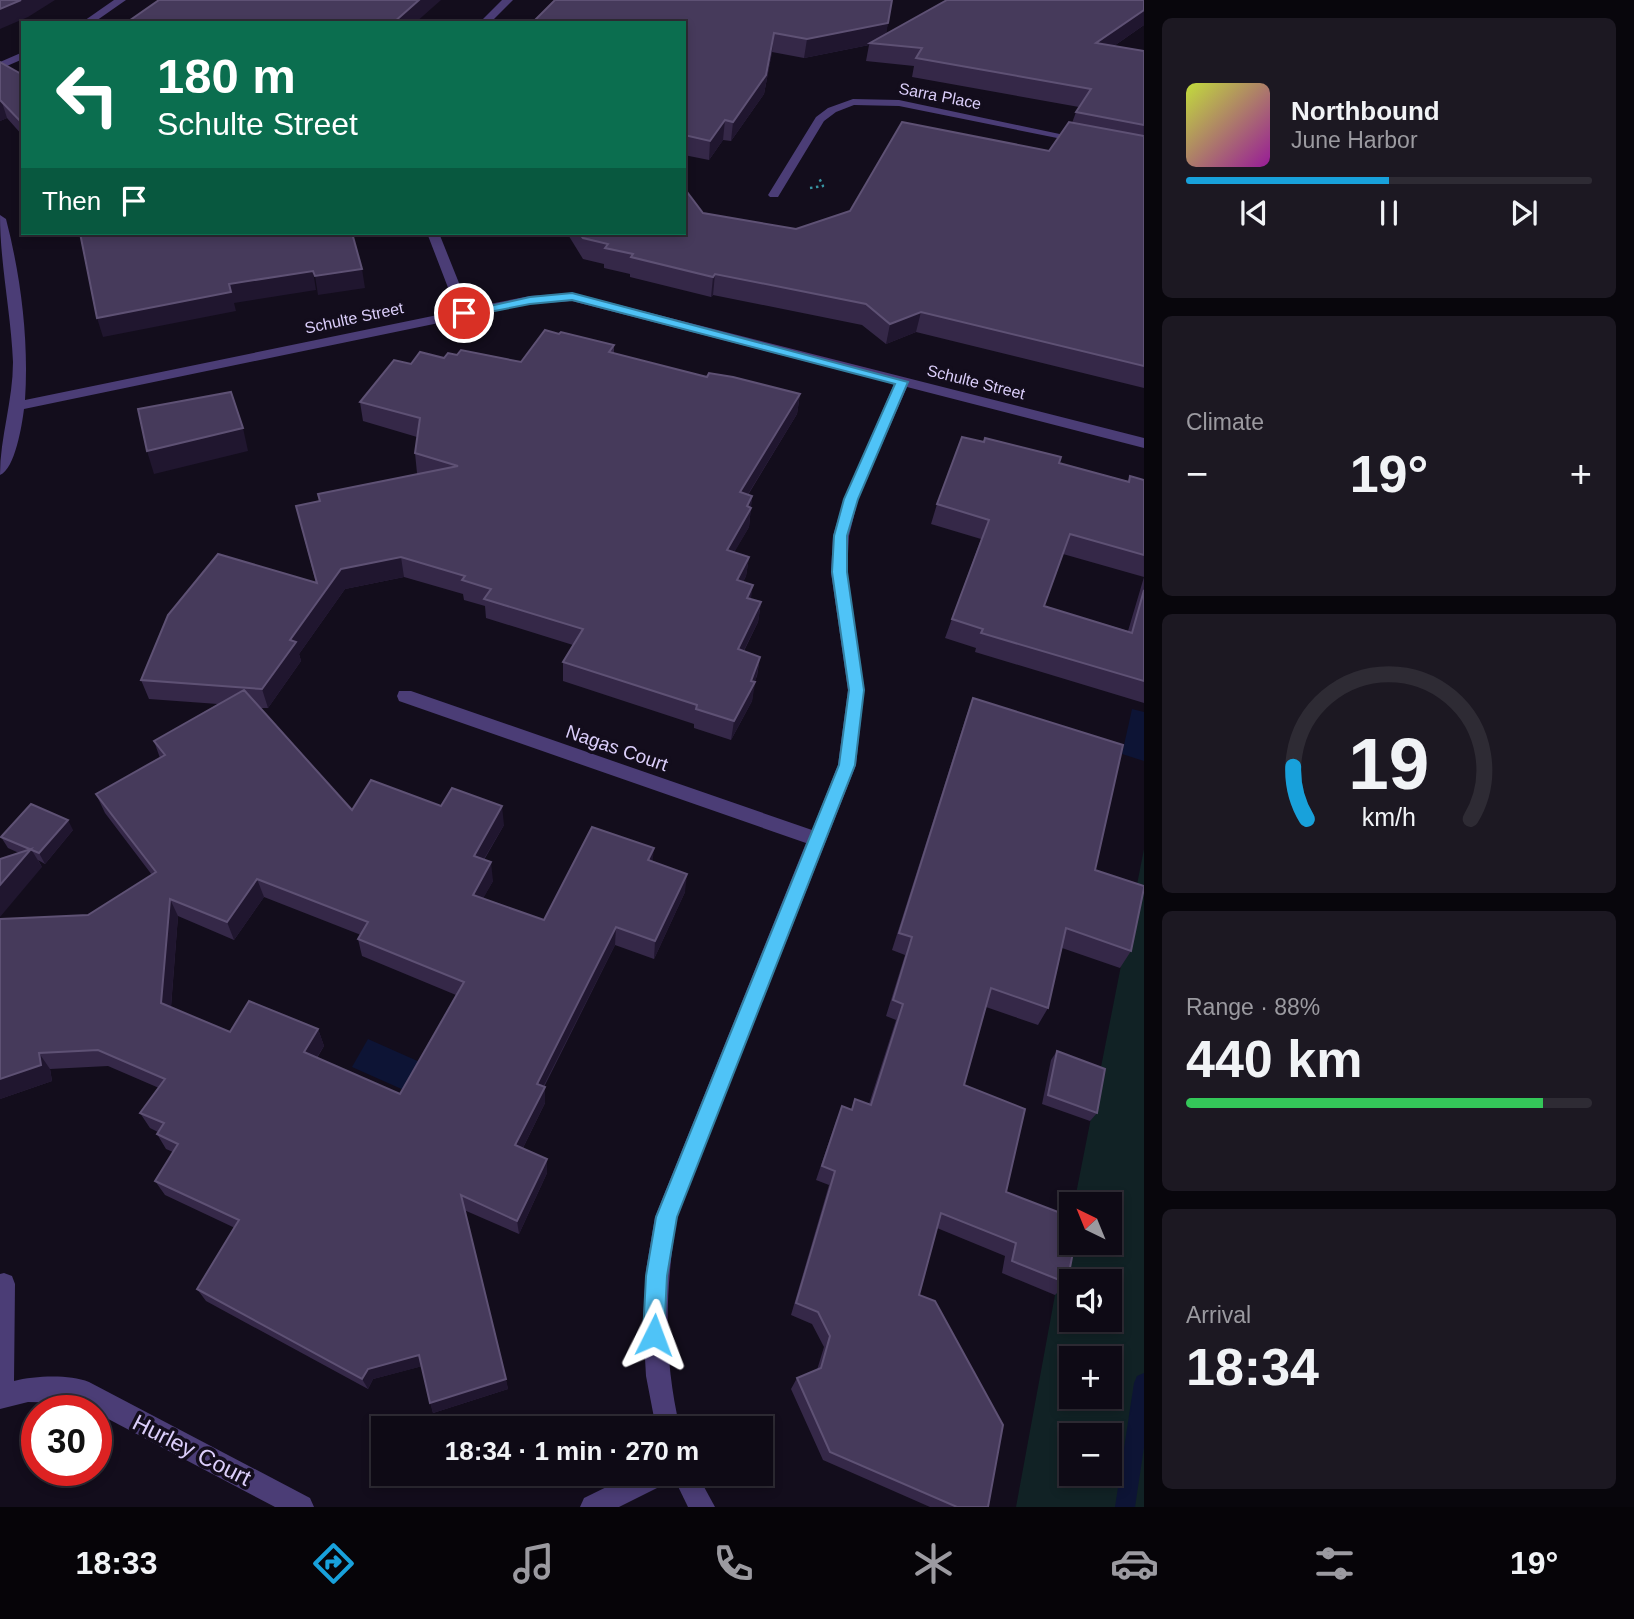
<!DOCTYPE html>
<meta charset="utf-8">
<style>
:root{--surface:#0e0a15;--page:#1c1822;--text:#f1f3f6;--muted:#9b9aa0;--line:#2e2b34;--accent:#18a1db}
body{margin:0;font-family:Arial,sans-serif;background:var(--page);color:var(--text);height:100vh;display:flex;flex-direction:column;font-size:26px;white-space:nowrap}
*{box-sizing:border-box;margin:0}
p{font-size:23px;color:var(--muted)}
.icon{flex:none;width:38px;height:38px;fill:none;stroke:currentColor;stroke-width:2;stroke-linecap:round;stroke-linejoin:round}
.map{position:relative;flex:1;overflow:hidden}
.sheet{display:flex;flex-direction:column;gap:18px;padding:18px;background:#08060c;width:490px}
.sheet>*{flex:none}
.banner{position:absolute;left:21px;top:21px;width:665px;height:214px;border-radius:0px;box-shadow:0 4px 10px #0003,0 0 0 2px var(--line);background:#0b6e4f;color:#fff;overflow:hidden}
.needle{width:46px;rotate:317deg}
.tools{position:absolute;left:1059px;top:1192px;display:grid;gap:14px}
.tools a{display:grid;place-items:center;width:63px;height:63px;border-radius:0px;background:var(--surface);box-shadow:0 4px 10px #0003,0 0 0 2px var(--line);font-size:35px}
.speed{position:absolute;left:21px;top:1395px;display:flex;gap:14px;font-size:35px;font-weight:700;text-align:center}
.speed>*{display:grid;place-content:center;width:91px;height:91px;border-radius:50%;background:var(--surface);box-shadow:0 4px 10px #0003,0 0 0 2px var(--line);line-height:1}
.speed .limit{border:10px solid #d22;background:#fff;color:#111}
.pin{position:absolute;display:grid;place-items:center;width:60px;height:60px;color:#fff;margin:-30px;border:4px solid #fff;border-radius:50%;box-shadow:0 2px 7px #0007}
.me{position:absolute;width:77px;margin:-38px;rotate:3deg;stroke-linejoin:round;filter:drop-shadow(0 0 5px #0008)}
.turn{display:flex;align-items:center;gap:24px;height:147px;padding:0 21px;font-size:32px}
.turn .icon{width:91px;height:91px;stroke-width:2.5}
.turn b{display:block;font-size:49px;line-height:60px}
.then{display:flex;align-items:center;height:66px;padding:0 21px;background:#0003;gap:14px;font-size:26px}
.big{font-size:52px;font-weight:600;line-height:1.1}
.sheet .card{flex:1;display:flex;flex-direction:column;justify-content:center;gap:10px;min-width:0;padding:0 24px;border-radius:10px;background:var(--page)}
.sheet .dial{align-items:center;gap:0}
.dial svg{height:182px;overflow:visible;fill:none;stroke:var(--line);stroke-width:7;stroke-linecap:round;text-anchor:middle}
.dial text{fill:var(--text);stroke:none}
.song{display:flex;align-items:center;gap:21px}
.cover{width:84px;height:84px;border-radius:10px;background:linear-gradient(135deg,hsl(70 70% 55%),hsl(300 70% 35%))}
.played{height:7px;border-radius:4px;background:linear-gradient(90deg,var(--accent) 50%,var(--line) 50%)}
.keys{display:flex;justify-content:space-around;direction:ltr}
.heat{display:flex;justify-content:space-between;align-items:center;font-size:38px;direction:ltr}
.charge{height:10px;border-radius:5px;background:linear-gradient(90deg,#34c759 88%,var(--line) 0)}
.trip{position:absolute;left:371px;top:1416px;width:402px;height:70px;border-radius:0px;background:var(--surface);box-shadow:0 4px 10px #0003,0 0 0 2px var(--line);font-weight:600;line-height:70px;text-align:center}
.menu{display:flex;height:112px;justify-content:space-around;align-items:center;background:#060408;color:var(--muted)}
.menu .icon{width:49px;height:49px}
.menu .selected{color:var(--accent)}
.menu b{font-size:32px;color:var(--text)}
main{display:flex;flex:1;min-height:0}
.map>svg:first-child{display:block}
.green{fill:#112225;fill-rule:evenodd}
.water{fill:#0d1435}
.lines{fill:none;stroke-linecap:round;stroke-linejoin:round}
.stream{fill:#0d1435;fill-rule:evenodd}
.path{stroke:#3994a2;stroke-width:2.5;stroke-dasharray:2.5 3.5;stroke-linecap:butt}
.minor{fill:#4b3d76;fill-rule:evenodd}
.wall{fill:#352848;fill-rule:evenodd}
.shaded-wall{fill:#20162f}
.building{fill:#463a5b;stroke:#5e5174;stroke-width:2;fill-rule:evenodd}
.route{fill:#4fc3f7;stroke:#337fa1;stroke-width:2}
.labels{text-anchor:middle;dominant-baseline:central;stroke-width:7;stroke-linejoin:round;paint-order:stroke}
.far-street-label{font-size:16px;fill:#dbcefa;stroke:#130d1c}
.street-label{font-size:19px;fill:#dbcefa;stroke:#130d1c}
.near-street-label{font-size:23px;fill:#dbcefa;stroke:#130d1c}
</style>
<main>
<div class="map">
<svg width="1144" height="1507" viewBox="0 0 1144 1507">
<rect width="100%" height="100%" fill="#130d1c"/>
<path class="green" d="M1144,849V1507H1016L1055,1295L1071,1242H1110V1204H1074ZM1071,1281H1110V1320H1071ZM1071,1358H1110V1396H1071ZM1071,1435H1110V1474H1071Z"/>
<g class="water">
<polygon points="1132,709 1144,712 1144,761 1122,754"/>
<polygon points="368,1039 422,1063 406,1091 352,1067"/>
</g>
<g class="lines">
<polygon class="stream" points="1144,1373 1144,1447 1135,1507 1115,1507 1134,1383 1137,1376"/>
<polyline class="path" points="810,188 823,186 819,178"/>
<g class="minor">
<polygon points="114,0 126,0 93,23 81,23"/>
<polygon points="502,0 513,0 490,23 479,23"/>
<polygon points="23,52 23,59 0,69 0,62"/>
<polygon points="853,99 899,100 1088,140 1082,143 899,106 854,105 836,112 824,121 778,197 770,197 768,195 816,117 828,108"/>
<path d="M0,215L6,219C21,277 29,341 25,400L457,311L427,233H439L469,308L530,296L572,293L1144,438V448L907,387L858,499L849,536L847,572L864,690L856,765L677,1217C665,1289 663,1357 680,1428H656L646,1376L643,1323L646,1270L655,1217L806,843L399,701L397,696L399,691H411L812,830L838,765L848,690L831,572L833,536L844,499L894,384L572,301L530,304L24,409C22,425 15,469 0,475C0,437 13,401 13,362C11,313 0,264 0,215Z"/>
<path d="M4,1273L12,1276L15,1284L14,1381C35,1376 68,1374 89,1382L310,1498L314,1507H275L78,1403L28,1402L0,1409V1274Z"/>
<polygon points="633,1474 670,1474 667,1483 619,1507 580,1507 584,1498"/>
<polygon points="672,1474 697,1474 715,1507 688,1507"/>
</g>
</g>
<g class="wall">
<polygon points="892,0 886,33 1144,25 1114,46 1144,51 1144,388 916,332 886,344 862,325 713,295 711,297 630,277 630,274 604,268 604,264 583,259 567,233 684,233 703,213 796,229 1049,151 1072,123 1076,112 1079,107 912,77 914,66 866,61 869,45 804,58 772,52 764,94 731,141 723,140 709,160 684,155 684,23"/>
<polygon points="0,62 23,75 23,136 7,118 0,121"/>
<path d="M559,334L614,345V353L707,377L800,394L797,414L748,495L752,496L749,527L734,552L749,557L746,576L743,582L751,599L761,602L758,622L744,651L760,657L757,676L754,683L752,701L731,740L694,728V724L563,681V662L573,645L486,618L485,606L464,600L463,594L404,577L345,589L299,654L301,661L268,708H260L352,810L441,806L504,825L484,860L493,881L483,898L544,920L653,862L685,892L654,959L615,945L544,1087H545V1103L523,1148L547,1159V1173L519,1234L464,1210L508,1389L433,1413L422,1366L373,1379L368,1389L206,1301L197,1289L235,1228L165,1195L155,1181L173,1152L166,1149L157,1134L158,1132L150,1128L140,1113L159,1088L108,1066L50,1069L52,1081L0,1099L88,915L152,875L105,813L96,794L160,758L154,741L218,704L149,699L141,680L316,583L296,506L319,501L318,494L419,474L417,473L415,453L417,437L363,421L360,402L411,364L457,355L521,362ZM264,897L361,935L358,939L362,956L456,995L400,1094L317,1058L324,1046L318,1029L230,1032L171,1007L178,916L234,940Z"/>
<polygon points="1059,463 1128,481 1130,476 1144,480 1144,577 1063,554 1044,606 1128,631 1144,577 1144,703 975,652 976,648 945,638 981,539 931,524 937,504"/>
<polygon points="973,698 1095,870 1131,951 1120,968 1062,948 1048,1008 1038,1025 986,1007 964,1085 1006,1192 1067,1283 1055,1295 1002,1273 1005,1256 937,1228 919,1295 988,1507 930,1507 823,1460 791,1389 797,1378 817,1370 824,1347 812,1324 791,1315 829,1185 816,1180 836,1121 842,1106 851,1110 855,1099 869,1104 896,1020 886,1016 905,955 892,950 966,717"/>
<polygon points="73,830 45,864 38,860 42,867 19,853 8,848 1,837"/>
<polygon points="1057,1051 1097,1113 1090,1121 1042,1104 1051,1060"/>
</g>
<g class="shaded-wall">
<polygon points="21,0 55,0 28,17 0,29 0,9"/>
<polygon points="419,0 441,0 415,23 393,23"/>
<polygon points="1144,10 1144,25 1091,62 1096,43"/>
<polygon points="888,23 885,42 870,43 869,45 804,58 807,39"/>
<polygon points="774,33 772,52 764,94 731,141 733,122"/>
<polygon points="1,99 7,118 0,121 0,100"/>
<polygon points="725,120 723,140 709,160 710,141"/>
<polygon points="362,269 365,288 318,295 315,276"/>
<polygon points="313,271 316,290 234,303 236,311 103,337 97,318 229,284"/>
<polygon points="715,274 713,295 711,297 713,277"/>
<polygon points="921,312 916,332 886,344 890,324"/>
<polygon points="800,394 797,414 737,512 740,492"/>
<polygon points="243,428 248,451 154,474 147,451"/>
<polygon points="752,496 749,527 724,570 727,550 747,506"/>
<polygon points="401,557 404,577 345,589 299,654 301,661 268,708 262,689 290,640 341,569"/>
<polygon points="749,557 746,576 734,600 737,580"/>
<polygon points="753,585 750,605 747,598"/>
<polygon points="761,602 758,622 735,668 738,649"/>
<polygon points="760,657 752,701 731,740 734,721"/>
<polygon points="502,806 504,825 475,874 474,856"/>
<polygon points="68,820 73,830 45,864 39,853"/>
<polygon points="654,848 652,867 648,860"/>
<polygon points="31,849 42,867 0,917 0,885"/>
<polygon points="491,862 493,881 475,913 473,895"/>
<polygon points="687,874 685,892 654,959 655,941"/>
<polygon points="257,879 264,897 234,940 227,922"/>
<polygon points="170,899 178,916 170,1019 161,1003"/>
<polygon points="616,927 615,945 537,1099 537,1084"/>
<polygon points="318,1029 324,1046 310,1068 304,1052"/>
<polygon points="39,1053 50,1069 52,1081 0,1099 0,1079"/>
<polygon points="545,1087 545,1103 517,1160 515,1145"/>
<polygon points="547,1159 547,1173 519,1234 517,1221"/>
<polygon points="419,1355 423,1366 373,1379 368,1389 362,1379 368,1369"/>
<polygon points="506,1379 508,1389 433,1413 430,1403"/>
</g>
<g class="building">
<polygon points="0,0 21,0 0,9"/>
<polygon points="159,0 419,0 393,23 126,23"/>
<polygon points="555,0 892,0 888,23 807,39 774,33 766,75 733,122 725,120 710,141 684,135 684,23 532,23"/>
<polygon points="947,0 1144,0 1144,10 1096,43 1144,51 1144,125 1076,112 1091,89 916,58 922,48 870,43"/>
<polygon points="0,62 23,75 23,124 0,100"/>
<polygon points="902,122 1049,151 1069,122 1144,136 1144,366 921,312 890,324 866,304 715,274 713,277 631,257 633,254 605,248 608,244 583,238 579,233 684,233 684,188 703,213 796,229 850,211"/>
<polygon points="80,233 352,233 362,269 315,276 313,271 229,284 231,292 97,318"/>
<polygon points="545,330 559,334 561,332 614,345 609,352 707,377 709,373 733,377 800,394 740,492 752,496 747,506 751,508 727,550 749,557 737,580 753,585 747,598 761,602 738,649 760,657 751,681 755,682 734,721 696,709 697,705 563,662 583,629 484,599 491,589 462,580 465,576 401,557 341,569 290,640 296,642 262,689 141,680 168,615 218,554 317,583 296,506 320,501 318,494 458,466 415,453 420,418 360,402 394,360 411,364 420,352 444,358 448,353 457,355 461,350 521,362"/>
<polygon points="231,392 243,428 147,451 138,409"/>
<polygon points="962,437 984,442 985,438 1061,457 1059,463 1129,482 1130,476 1144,480 1144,555 1070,534 1044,606 1132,633 1144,590 1144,681 981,633 983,629 952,619 989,520 937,504"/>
<path d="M244,690L352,810L371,780L441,806L452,788L502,806L474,856L491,862L473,895L544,920L592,827L654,848L648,860L687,874L655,941L616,927L537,1084L545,1087L515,1145L547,1159L517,1221L461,1195L506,1379L430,1403L419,1355L368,1369L362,1379L197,1289L239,1220L155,1181L178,1144L157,1134L164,1123L140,1113L165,1079L98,1050L39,1053L41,1065L0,1079V919L88,915L156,872L96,794L165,755L154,741ZM257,879L368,922L358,939L464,982L400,1094L304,1052L318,1029L249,1001L230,1032L161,1003L170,899L227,922Z"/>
<polygon points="973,698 1123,745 1095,870 1144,886 1144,888 1131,951 1066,928 1048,1008 991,988 964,1085 1025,1109 1006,1192 1071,1217 1071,1242 1075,1242 1067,1283 1012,1261 1016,1243 941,1213 919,1295 935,1301 1003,1425 988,1507 957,1507 830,1452 797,1378 821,1368 830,1336 818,1312 796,1303 835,1171 822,1166 842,1106 852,1110 855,1099 871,1105 903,1004 893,1000 912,937 899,933"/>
<polygon points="31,804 68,820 39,853 1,837"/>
<polygon points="31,849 0,885 0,859"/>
<polygon points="1057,1051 1105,1069 1097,1113 1048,1095"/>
</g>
<polygon class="route" points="572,293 908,382 858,499 847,536 847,572 864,690 855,765 677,1217 667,1276 664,1335 661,1343 654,1346 646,1343 643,1335 646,1276 656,1217 839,765 849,690 832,572 834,536 844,499 895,384 572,300 530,304 464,317 459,313 530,297"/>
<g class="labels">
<g class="far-street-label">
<text transform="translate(940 96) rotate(11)">Sarra Place</text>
<text transform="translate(354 318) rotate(-12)">Schulte Street</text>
<text transform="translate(976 382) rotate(14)">Schulte Street</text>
</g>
<g class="street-label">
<text transform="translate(617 748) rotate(19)">Nagas Court</text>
</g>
<g class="near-street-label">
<text transform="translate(192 1450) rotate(27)">Hurley Court</text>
</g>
</g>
</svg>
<div class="tools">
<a><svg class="needle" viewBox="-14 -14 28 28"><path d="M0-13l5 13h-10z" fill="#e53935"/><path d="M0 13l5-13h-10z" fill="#9b9aa0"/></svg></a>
<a><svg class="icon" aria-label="sound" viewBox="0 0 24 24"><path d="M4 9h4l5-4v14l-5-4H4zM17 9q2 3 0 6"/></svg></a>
<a>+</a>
<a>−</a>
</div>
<div class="speed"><div class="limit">30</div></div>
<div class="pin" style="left:464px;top:313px;background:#d93025"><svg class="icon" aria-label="arrive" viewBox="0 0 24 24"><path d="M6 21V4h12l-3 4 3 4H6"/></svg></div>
<svg class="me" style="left:654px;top:1335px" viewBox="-20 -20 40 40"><path d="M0-17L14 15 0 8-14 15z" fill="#4fc3f7" stroke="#fff" stroke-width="4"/></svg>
<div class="trip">18:34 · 1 min · 270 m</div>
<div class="banner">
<div class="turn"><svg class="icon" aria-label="left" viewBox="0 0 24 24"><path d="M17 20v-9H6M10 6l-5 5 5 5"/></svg><div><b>180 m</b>Schulte Street</div></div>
<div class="then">Then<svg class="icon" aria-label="arrive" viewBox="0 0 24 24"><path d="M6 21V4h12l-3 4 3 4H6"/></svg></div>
</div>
</div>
<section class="sheet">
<div class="card">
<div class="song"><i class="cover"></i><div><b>Northbound</b><p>June Harbor</p></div></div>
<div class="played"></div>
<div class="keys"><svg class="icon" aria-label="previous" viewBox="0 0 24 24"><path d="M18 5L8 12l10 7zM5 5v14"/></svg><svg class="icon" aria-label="pause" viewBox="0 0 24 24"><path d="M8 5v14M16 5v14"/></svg><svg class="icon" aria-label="next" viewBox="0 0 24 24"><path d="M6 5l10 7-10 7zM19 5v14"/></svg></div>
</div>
<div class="card"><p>Climate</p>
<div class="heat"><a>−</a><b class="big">19°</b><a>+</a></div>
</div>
<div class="card dial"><svg viewBox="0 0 100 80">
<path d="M14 69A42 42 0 1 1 86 69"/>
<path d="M14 69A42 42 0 0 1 8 46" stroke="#18a1db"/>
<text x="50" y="56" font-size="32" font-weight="700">19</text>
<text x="50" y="72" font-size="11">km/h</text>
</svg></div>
<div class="card"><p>Range · 88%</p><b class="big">440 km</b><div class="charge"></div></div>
<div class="card"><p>Arrival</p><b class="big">18:34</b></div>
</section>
</main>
<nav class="menu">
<b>18:33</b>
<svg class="icon selected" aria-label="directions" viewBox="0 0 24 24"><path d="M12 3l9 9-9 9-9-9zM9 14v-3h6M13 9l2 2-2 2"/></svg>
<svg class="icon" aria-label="music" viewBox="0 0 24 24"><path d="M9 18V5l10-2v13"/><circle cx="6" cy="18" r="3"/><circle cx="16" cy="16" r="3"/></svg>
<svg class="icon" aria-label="phone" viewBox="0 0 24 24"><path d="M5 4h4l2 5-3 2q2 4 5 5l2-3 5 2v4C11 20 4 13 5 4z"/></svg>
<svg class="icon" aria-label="climate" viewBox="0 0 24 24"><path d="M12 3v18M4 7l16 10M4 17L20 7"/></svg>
<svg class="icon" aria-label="car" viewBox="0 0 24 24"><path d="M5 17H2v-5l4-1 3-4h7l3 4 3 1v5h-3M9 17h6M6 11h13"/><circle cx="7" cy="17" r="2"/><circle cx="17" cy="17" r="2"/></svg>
<svg class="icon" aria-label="filters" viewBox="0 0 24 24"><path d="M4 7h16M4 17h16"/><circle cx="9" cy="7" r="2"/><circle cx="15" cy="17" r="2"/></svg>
<b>19°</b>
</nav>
